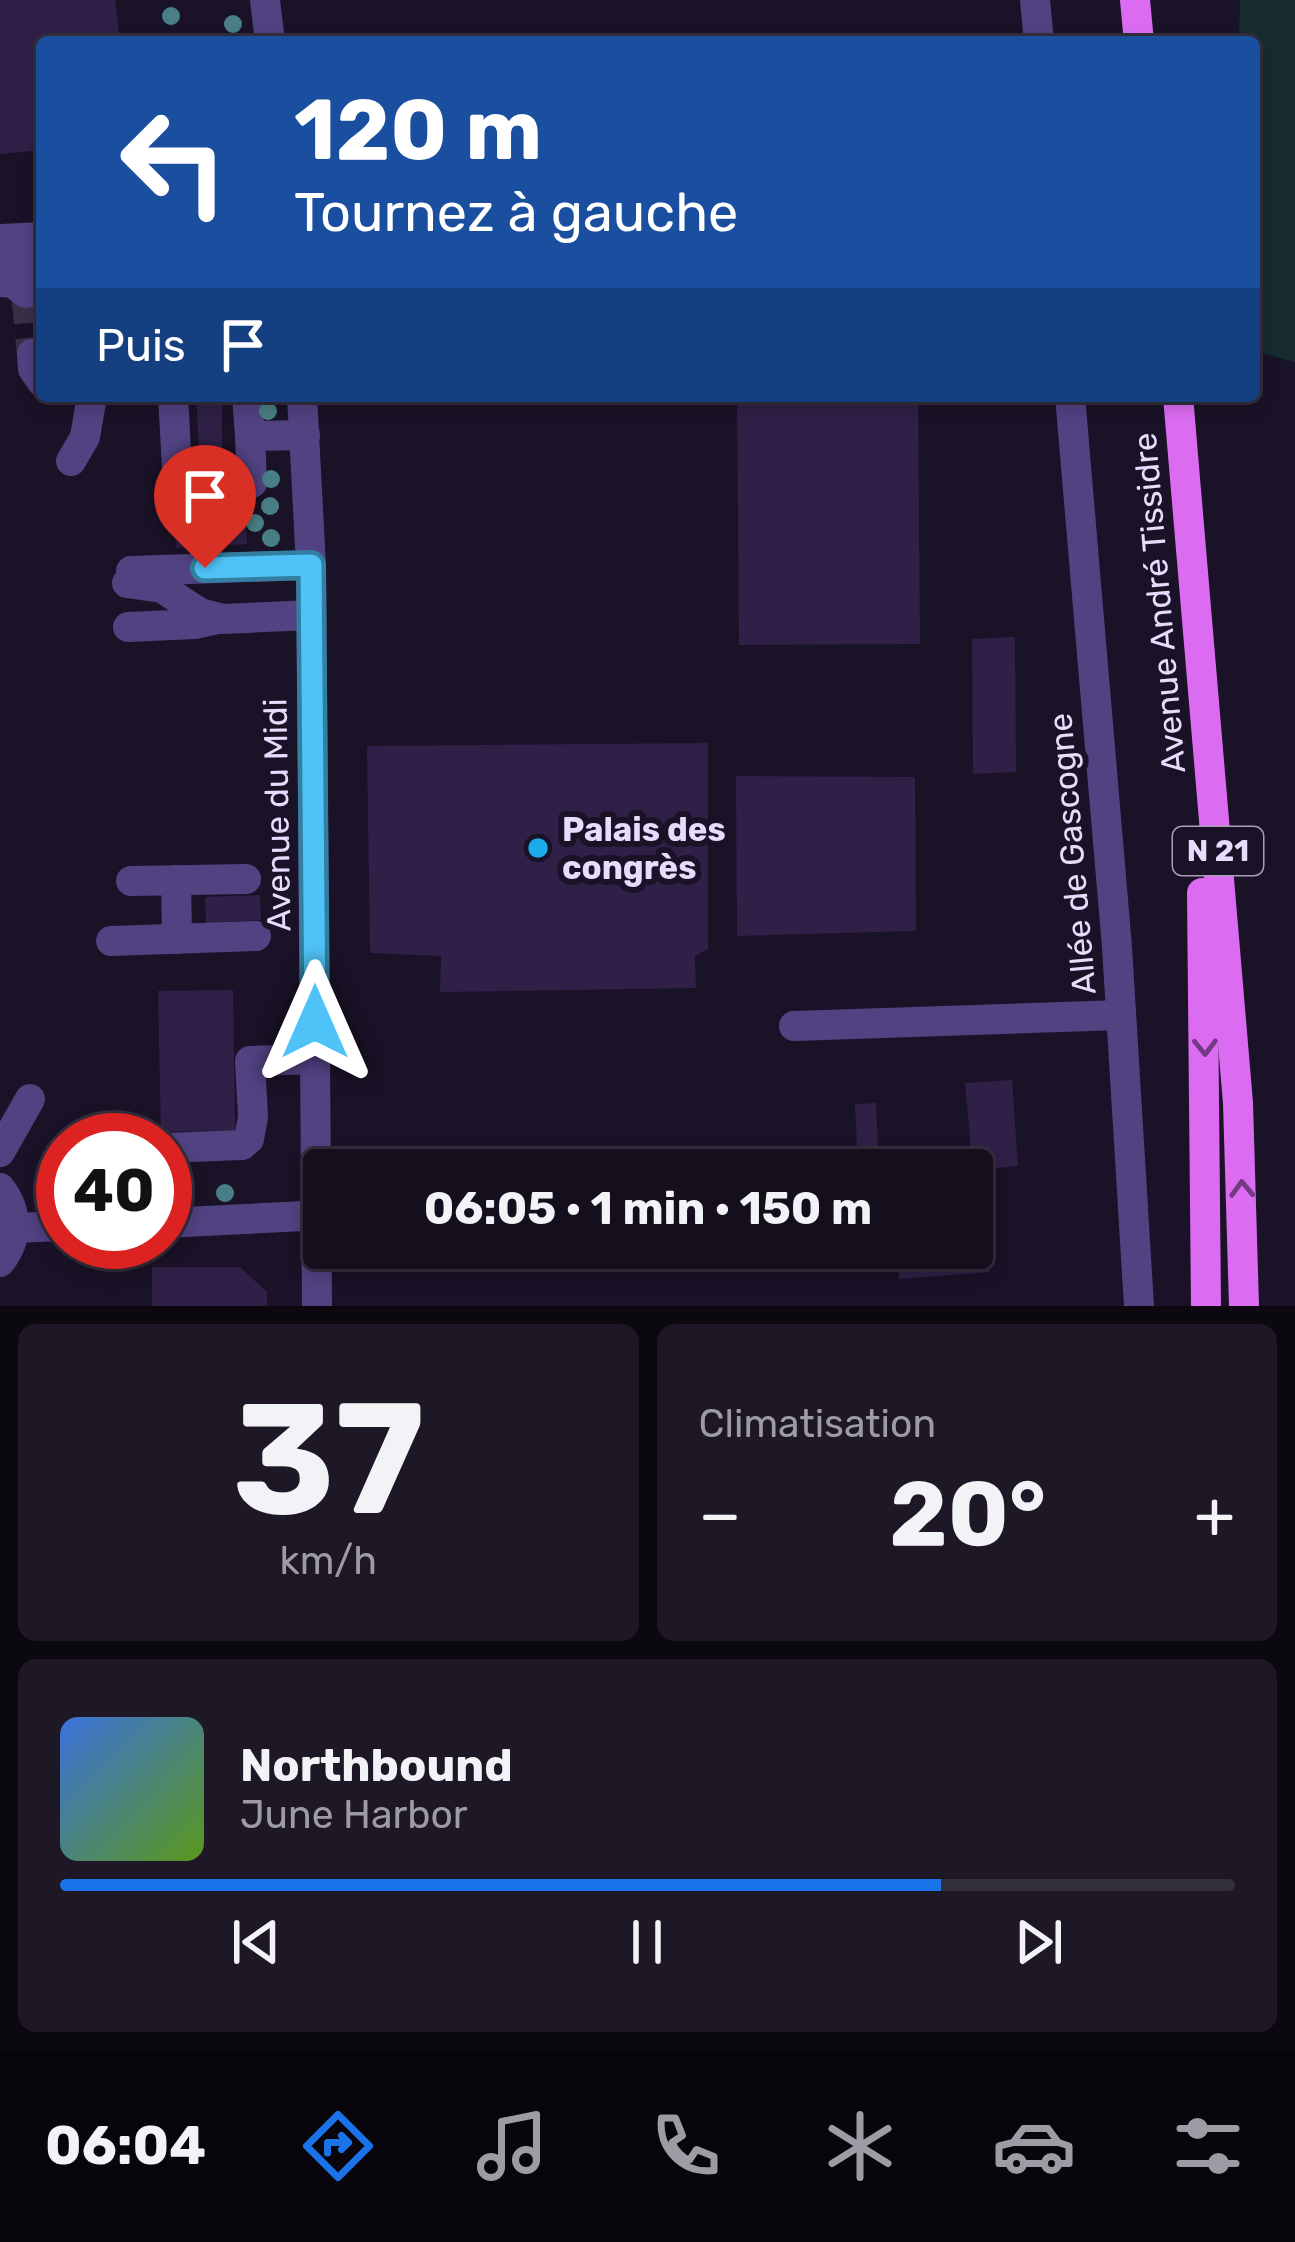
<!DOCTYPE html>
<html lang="fr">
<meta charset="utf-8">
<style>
:root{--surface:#140e1d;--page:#1d1726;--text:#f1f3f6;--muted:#9d9ca4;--line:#332e3b;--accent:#1a73e8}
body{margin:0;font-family:Rubik,sans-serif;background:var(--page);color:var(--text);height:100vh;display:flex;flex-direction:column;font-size:45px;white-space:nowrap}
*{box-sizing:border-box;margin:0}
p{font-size:39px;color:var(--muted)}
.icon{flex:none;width:66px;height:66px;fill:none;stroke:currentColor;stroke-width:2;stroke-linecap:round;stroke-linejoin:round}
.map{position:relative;height:1306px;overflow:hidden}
.drawer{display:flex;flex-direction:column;gap:18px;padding:18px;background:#0b0810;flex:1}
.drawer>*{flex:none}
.banner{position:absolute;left:36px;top:36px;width:1224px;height:366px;border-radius:12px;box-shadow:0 6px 18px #0003,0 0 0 3px var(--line);background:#1a4fa0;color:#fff;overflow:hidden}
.speed{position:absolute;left:36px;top:1113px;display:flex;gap:24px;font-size:60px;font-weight:700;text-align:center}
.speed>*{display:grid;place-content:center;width:156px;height:156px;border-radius:50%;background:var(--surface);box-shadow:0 6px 18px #0003,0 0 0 3px var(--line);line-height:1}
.speed .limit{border:18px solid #d22;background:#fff;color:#111}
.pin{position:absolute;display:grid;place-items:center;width:102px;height:102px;color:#fff;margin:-123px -51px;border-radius:50% 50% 50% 0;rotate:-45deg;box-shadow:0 0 12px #0007}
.pin .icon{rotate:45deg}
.me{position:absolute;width:132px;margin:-66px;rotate:0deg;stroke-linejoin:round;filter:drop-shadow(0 0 9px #0008)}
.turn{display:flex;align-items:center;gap:42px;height:252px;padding:0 60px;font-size:54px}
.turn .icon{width:156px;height:156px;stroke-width:2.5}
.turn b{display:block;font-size:84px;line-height:102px}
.then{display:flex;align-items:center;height:114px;padding:0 60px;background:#0003;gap:24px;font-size:45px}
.big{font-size:90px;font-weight:700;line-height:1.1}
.drawer .tile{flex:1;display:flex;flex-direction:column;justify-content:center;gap:18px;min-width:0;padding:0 42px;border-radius:18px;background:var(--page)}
.drawer .dial{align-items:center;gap:0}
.dial b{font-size:156px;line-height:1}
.song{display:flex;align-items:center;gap:36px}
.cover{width:144px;height:144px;border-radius:18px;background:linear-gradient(135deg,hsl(220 70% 55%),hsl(90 70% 35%))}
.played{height:12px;border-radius:6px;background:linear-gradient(90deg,var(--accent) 75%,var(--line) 75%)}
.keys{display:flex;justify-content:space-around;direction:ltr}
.heat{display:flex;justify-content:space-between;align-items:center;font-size:66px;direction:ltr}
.drawer .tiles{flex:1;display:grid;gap:18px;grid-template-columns:1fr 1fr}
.tile:last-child{grid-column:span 2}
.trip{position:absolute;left:303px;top:1149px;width:690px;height:120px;border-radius:12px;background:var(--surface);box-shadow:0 6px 18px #0003,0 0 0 3px var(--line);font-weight:700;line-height:120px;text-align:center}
.menu{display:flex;height:192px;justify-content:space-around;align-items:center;background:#08060c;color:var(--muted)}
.menu .icon{width:84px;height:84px}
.menu .active{color:var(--accent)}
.menu b{font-size:54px;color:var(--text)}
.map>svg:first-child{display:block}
.green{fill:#162c31}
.building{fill:#302047}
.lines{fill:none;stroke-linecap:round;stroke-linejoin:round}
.minor-tunnel{stroke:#393047;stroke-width:30;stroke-dasharray:30 15;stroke-linecap:butt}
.minor{stroke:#514282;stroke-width:30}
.major{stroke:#db6cf2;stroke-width:30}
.tree{fill:#487e85}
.oneway{stroke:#713a82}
.route-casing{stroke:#337fa1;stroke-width:30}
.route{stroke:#4fc3f7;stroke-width:21}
.poi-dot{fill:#19abeb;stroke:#1a1227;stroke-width:4.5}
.labels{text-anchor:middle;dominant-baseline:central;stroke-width:12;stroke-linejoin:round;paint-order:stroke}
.shield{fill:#1a1227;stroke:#a99fbc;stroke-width:3}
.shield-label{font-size:30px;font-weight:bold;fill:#e6dcfc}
.street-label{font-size:33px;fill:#e6dcfc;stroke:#1a1227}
.poi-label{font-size:33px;font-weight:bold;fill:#e6dcfc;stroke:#1a1227;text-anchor:start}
</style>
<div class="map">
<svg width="1295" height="1306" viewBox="0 0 1295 1306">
<rect width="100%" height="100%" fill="#1a1227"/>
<polygon class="green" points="1240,0 1295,0 1295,362 1254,351 1254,42 1239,42"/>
<g class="building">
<polygon points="0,0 115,0 120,42 42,42 42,150 0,154"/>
<polygon points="196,396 222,396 222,477 201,478"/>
<polygon points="737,396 918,396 920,644 739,645"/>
<polygon points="245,502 247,544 176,548 174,505"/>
<polygon points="1015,637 1016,772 973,774 972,639"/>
<polygon points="708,743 708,949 695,956 696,988 440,992 441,956 370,953 367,746"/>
<polygon points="736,776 915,777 916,931 737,936"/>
<polygon points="260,895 261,920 206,923 205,897"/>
<polygon points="233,990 235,1130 161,1132 158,991"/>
<polygon points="1012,1080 1018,1166 973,1170 965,1083"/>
<polygon points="876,1103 879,1169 858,1170 855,1104"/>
<polygon points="987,1202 990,1272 899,1279 898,1248 972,1248 972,1204"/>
<polygon points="152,1267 240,1267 267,1292 267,1306 152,1306"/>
</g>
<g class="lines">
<polyline class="minor-tunnel" points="26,293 32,354"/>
<g class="minor">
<polyline points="265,0 270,42"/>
<polyline points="1035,0 1039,42"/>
<polyline points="0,239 42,237"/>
<polyline points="0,264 42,266"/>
<polyline points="0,282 13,283 26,293"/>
<polyline points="32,354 33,369 42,382"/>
<polyline points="173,396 178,485 252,483 250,436"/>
<polyline points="247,396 250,436 305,435"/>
<polyline points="302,396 311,565 317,1306"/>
<polyline points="1070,396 1117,947 1139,1306"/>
<polyline points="71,461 85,437 92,396"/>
<polyline points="131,571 311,565"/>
<polyline points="127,583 162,588 200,613 223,619 311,615"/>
<polyline points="128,627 195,624 217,619"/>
<polyline points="176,880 177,939"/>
<polyline points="131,881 246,879"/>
<polyline points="111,941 256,936"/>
<polyline points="794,1026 1121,1015"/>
<polyline points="165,1148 242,1145 249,1139 253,1117 250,1061 315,1059"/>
<polyline points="0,1152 30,1099"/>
<path d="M0,1188C18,1211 19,1238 0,1262"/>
<polyline points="165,1223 324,1215"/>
<polyline points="14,1228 63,1226"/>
</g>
<g class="major">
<polyline points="1135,0 1139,42"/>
<polyline points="1178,396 1238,1103 1244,1306"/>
<polyline points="1202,893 1206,1306"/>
</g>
</g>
<g class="tree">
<circle cx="171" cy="16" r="9"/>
<circle cx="233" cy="24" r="9"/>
<circle cx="268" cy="411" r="9"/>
<circle cx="271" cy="479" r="9"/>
<circle cx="270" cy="506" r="9"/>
<circle cx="255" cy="523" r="9"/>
<circle cx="271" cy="538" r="9"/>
<circle cx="225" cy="1193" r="9"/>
</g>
<defs><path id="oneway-chevron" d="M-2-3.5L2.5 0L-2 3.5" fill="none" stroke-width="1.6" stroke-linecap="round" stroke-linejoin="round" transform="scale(3)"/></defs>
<g class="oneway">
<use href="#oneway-chevron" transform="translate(1205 1047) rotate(89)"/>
<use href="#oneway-chevron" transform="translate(1242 1189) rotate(-92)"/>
</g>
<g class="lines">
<defs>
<polyline id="route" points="205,568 311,565 315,1022"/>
</defs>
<use href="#route" class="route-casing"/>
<use href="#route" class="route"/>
</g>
<circle class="poi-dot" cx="538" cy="848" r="12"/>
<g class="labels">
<rect class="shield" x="1173" y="827" width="90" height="48" rx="9"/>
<g class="shield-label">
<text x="1218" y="851">N 21</text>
</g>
<g class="street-label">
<text transform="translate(1159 603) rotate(-95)">Avenue André Tissidre</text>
<text transform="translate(277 815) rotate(-91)">Avenue du Midi</text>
<text transform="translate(1072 854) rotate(-95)">Allée de Gascogne</text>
</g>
<g class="poi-label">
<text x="562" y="829">Palais des<tspan x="562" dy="38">congrès</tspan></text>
</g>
</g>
</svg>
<div class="speed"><div class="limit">40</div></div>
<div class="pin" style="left:205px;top:568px;background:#d93025"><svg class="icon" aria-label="arrive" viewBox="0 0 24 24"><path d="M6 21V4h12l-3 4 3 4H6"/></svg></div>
<svg class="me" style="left:315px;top:1022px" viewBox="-20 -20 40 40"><path d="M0-17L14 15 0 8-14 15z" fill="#4fc3f7" stroke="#fff" stroke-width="4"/></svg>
<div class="trip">06:05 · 1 min · 150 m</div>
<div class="banner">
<div class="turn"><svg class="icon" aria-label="left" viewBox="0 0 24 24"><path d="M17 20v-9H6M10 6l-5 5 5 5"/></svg><div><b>120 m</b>Tournez à gauche</div></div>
<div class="then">Puis<svg class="icon" aria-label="arrive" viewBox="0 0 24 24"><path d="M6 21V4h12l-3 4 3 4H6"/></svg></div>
</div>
</div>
<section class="drawer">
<div class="tiles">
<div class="tile dial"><b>37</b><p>km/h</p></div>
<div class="tile"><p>Climatisation</p>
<div class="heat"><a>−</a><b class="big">20°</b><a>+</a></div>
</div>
<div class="tile">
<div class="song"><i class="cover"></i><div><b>Northbound</b><p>June Harbor</p></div></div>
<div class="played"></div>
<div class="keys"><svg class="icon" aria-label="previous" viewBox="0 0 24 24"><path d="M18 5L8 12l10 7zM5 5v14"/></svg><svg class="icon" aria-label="pause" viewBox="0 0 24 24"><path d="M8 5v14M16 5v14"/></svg><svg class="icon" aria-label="next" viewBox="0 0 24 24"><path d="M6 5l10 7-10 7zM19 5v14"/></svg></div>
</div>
</div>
</section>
<nav class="menu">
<b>06:04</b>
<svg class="icon active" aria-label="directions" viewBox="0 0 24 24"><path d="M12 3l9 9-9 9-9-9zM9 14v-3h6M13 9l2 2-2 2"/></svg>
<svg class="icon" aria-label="music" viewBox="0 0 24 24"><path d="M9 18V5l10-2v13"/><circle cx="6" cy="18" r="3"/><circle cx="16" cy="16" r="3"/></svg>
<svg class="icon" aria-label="phone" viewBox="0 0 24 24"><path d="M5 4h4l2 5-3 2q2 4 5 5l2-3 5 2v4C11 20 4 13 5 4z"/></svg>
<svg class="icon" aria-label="climate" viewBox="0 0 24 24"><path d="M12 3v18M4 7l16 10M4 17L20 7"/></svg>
<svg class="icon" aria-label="car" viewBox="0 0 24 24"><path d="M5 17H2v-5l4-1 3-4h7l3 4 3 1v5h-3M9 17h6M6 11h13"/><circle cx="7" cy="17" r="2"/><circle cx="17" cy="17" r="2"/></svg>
<svg class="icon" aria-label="filters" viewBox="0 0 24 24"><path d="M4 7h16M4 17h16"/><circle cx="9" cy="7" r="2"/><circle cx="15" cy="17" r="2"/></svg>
</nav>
